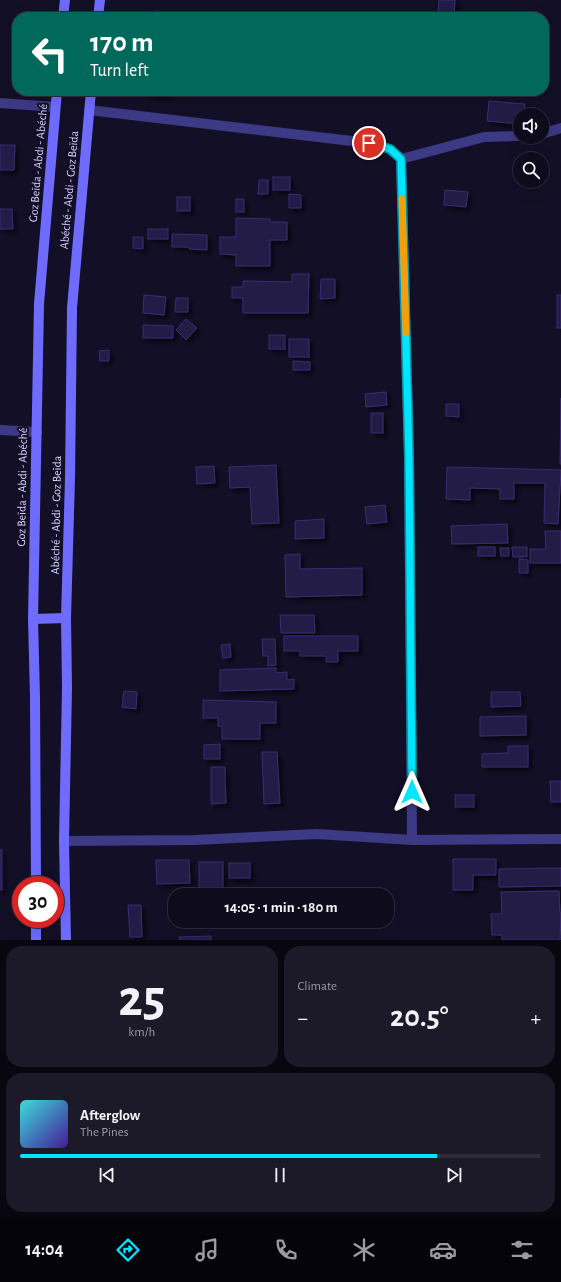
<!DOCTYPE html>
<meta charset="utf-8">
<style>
:root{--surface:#0e0b1c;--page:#1c1929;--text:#f1f3f6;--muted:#9b9ba3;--line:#2e2b3b;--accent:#00e5ff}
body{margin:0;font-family:"Alegreya Sans",sans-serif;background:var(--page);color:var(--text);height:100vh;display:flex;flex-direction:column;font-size:15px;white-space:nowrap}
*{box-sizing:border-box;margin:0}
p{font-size:13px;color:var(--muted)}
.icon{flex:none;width:22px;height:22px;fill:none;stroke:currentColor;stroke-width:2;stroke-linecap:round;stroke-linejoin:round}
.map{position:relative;height:940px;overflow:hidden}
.details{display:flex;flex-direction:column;gap:6px;padding:6px;background:#08060f;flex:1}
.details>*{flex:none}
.guide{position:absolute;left:12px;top:12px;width:537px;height:84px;border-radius:16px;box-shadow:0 4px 16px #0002,0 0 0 1px var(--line);background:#00695c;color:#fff;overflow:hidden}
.buttons{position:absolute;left:513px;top:108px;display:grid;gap:8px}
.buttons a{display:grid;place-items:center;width:36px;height:36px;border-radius:50%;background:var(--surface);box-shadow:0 4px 16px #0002,0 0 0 1px var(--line);font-size:20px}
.speed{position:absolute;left:12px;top:876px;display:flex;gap:8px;font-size:20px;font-weight:700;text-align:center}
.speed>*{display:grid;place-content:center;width:52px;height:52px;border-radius:50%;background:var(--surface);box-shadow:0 4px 16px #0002,0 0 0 1px var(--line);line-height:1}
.speed .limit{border:6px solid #d22;background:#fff;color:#111}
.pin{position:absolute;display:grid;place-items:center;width:34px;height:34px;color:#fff;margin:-17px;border:2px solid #fff;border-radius:50%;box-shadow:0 1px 4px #0007}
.me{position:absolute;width:44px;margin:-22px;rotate:0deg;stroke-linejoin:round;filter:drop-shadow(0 0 3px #0008)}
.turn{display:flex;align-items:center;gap:14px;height:84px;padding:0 12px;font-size:18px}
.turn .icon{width:52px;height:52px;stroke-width:2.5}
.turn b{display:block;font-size:28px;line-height:34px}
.big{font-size:30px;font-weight:700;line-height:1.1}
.details .widget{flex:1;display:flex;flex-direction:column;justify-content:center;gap:6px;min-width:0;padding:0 14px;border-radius:16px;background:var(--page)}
.details .dial{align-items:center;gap:0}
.dial b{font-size:52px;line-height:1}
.song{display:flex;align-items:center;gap:12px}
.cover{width:48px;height:48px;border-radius:6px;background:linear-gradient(135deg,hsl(180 70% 55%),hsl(260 70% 35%))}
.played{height:4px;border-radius:2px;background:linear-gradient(90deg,var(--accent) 80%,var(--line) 80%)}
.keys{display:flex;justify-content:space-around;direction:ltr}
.heat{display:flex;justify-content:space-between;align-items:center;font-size:22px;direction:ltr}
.details .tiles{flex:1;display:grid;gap:6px;grid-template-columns:1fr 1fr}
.widget:last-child{grid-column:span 2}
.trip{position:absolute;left:168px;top:888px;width:226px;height:40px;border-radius:16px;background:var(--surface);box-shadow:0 4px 16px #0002,0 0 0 1px var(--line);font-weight:700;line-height:40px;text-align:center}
.menu{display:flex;height:64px;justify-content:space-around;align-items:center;background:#06040b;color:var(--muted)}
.menu .icon{width:28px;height:28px}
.menu .active{color:var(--accent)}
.menu b{font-size:18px;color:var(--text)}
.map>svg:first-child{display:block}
.building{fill:#241b47;stroke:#3b2d73;filter:url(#shadow)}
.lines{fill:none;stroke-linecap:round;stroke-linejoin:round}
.minor{stroke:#3d3a85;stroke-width:10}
.secondary{stroke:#6f6bff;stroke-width:10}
.route-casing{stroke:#0095a6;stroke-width:10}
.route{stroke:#00e5ff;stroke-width:7}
.slow{stroke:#f59e0b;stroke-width:7}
.labels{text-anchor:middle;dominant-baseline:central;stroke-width:4;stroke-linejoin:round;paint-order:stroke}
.street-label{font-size:12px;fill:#d9d4ff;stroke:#130f26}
</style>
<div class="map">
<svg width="561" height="940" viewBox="0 0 561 940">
<defs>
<filter id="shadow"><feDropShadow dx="3.5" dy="3.5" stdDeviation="2" flood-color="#0009"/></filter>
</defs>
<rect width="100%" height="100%" fill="#130f26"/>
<g class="building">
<polygon points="439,0 455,0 454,16 438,14"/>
<polygon points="155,11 177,13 176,17 155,17"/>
<polygon points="149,91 170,91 170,96 149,95"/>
<polygon points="489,101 525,104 524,115 520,115 520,124 487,121"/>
<polygon points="0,145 15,145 14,170 0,170"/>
<rect x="273" y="177" width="17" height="13"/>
<polygon points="259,180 268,180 268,194 258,194"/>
<polygon points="445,190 468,192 466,207 444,205"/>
<polygon points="289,194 301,195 301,208 289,208"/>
<rect x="177" y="197" width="13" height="14"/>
<rect x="236" y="199" width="8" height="13"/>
<polygon points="0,209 12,209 13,229 0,229"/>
<polygon points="236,218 270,219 270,222 287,222 287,240 270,240 270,266 236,266 236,255 220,254 220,237 236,237"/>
<rect x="148" y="229" width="20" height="10"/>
<polygon points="172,234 207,235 207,250 189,249 189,247 172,247"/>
<polygon points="133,237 143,237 143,249 133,248"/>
<polygon points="292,274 309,274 308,313 243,313 243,298 232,298 232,287 243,287 243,281 292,282"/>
<polygon points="321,279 335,279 335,298 320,299"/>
<polygon points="144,295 166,297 164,315 143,313"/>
<rect x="557" y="295" width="4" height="33"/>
<polygon points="176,298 188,298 188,312 175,312"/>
<polygon points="186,319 197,328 186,340 176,330"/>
<polygon points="143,325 173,326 173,338 143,338"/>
<rect x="269" y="335" width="16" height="14"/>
<rect x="289" y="339" width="20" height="18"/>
<polygon points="109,350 109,361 100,361 99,351"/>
<polygon points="293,361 310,362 310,370 293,370"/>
<polygon points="386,392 387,405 366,407 365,394"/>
<polygon points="561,398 561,464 560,464"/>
<polygon points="446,404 459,404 459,417 446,416"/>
<rect x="371" y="413" width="12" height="20"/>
<polygon points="276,465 279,523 252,524 250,487 230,488 229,467"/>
<polygon points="214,466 215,483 197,484 196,467"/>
<polygon points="447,467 561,470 558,524 544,523 545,483 514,483 514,499 500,499 500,489 470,488 470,500 446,499"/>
<polygon points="385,505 387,522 367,524 365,507"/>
<polygon points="324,519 324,538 295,539 295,521"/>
<polygon points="507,524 508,543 452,544 451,526"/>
<polygon points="545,531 561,531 561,563 530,563 530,549 546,549"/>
<rect x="478" y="547" width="17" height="9"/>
<polygon points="512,547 527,547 527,557 513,557"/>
<polygon points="500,548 509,548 509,556 501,556"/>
<polygon points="300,554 300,569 362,568 362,595 286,597 285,555"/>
<polygon points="519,559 528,560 528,573 519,573"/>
<polygon points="280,615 314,615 315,633 281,633"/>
<polygon points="284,636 358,636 358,651 338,651 338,662 326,662 326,656 300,656 300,651 284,651"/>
<polygon points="262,639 275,639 276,665 268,666 268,656 263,656"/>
<polygon points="230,644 231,657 223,658 221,645"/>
<polygon points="276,668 276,673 287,672 287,680 294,679 294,689 220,691 220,670"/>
<polygon points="124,691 137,692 136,709 122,707"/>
<polygon points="491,692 520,692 521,706 491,707"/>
<polygon points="203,700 276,702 276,723 260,723 260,739 222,739 222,726 218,726 218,718 203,718"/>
<polygon points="526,716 526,735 480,736 480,717"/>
<polygon points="220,744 220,759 204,759 204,745"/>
<polygon points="508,746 528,746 528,767 482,767 482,754 508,753"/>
<polygon points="262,752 277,752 280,803 264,804"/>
<polygon points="211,767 225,767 226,803 211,804"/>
<polygon points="550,781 561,781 561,802 551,802"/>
<rect x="455" y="795" width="19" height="12"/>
<rect x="0" y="850" width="2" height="40"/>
<polygon points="453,859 496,859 496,875 473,875 473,890 453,890"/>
<polygon points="156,860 189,860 190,883 157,884"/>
<rect x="199" y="862" width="24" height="28"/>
<rect x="229" y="863" width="21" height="15"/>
<polygon points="561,868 561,886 499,887 499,869"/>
<polygon points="559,891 560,913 561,913 560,940 502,940 502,935 492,935 491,914 502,914 501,892"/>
<polygon points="128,905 141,905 142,937 130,937"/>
<polygon points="211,936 211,940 180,940 179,937"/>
</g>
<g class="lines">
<g class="minor">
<polyline points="0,103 55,107"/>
<polyline points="89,110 369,143 390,149 401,159 409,457 412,840"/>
<polyline points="542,134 561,128"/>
<polyline points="401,159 484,137 520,136"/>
<polyline points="0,430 37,432"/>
<polyline points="64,841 195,840 317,834 412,840 561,839"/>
</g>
<g class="secondary">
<polyline points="63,17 65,0"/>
<polyline points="98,17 100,0"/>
<polyline points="33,619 66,618"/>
<polyline points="36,885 35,697 33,619 39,304 57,91"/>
<polyline points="36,919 36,940"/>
<polyline points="66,940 64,841 67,688 66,618 70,478 72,308 91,91"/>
</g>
</g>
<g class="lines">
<defs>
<polyline id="route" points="369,143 390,149 401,159 409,457 412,792"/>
</defs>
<use href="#route" class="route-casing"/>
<use href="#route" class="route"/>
<polyline class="slow" points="402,199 406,333"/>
</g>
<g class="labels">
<g class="street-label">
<text transform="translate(38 163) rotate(-85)">Goz Beïda - Abdi - Abéché</text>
<text transform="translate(69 190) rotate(-85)">Abéché - Abdi - Goz Beïda</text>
<text transform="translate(22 487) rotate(-89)">Goz Beïda - Abdi - Abéché</text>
<text transform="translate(56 515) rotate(-89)">Abéché - Abdi - Goz Beïda</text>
</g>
</g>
</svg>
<div class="buttons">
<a><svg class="icon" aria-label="sound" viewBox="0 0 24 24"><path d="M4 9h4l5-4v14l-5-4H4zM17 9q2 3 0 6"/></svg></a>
<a><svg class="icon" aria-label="search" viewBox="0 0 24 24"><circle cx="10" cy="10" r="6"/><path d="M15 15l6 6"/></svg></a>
</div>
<div class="speed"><div class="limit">30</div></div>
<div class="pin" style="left:369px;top:143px;background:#d93025"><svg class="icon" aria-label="arrive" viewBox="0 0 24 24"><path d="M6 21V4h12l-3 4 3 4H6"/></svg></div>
<svg class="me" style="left:412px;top:792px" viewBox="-20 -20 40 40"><path d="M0-17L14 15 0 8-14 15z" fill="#00e5ff" stroke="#fff" stroke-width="4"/></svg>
<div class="trip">14:05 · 1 min · 180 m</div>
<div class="guide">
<div class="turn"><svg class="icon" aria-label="left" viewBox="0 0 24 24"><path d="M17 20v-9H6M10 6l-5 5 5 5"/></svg><div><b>170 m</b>Turn left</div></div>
</div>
</div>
<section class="details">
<div class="tiles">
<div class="widget dial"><b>25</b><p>km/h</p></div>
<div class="widget"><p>Climate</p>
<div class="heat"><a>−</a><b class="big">20.5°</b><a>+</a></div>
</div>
<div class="widget">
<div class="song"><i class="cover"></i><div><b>Afterglow</b><p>The Pines</p></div></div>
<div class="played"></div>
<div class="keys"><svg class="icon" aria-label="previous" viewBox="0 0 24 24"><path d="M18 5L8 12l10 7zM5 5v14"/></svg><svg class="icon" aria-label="pause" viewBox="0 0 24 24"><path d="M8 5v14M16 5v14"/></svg><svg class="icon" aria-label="next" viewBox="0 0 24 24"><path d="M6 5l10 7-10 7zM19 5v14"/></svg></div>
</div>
</div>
</section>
<nav class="menu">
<b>14:04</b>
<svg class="icon active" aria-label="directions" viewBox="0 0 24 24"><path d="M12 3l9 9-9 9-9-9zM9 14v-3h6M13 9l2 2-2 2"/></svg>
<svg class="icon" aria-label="music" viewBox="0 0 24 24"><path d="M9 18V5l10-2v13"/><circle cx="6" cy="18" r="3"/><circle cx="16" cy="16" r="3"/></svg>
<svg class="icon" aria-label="phone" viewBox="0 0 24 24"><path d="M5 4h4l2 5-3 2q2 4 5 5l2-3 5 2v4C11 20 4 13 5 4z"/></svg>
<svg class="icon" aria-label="climate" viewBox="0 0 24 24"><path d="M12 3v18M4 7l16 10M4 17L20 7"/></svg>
<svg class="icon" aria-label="car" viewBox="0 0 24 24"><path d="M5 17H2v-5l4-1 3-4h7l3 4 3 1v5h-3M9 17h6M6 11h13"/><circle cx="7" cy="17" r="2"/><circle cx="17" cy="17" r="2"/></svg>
<svg class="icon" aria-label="filters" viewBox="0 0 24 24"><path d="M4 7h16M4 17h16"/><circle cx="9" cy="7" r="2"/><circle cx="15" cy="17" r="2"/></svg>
</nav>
